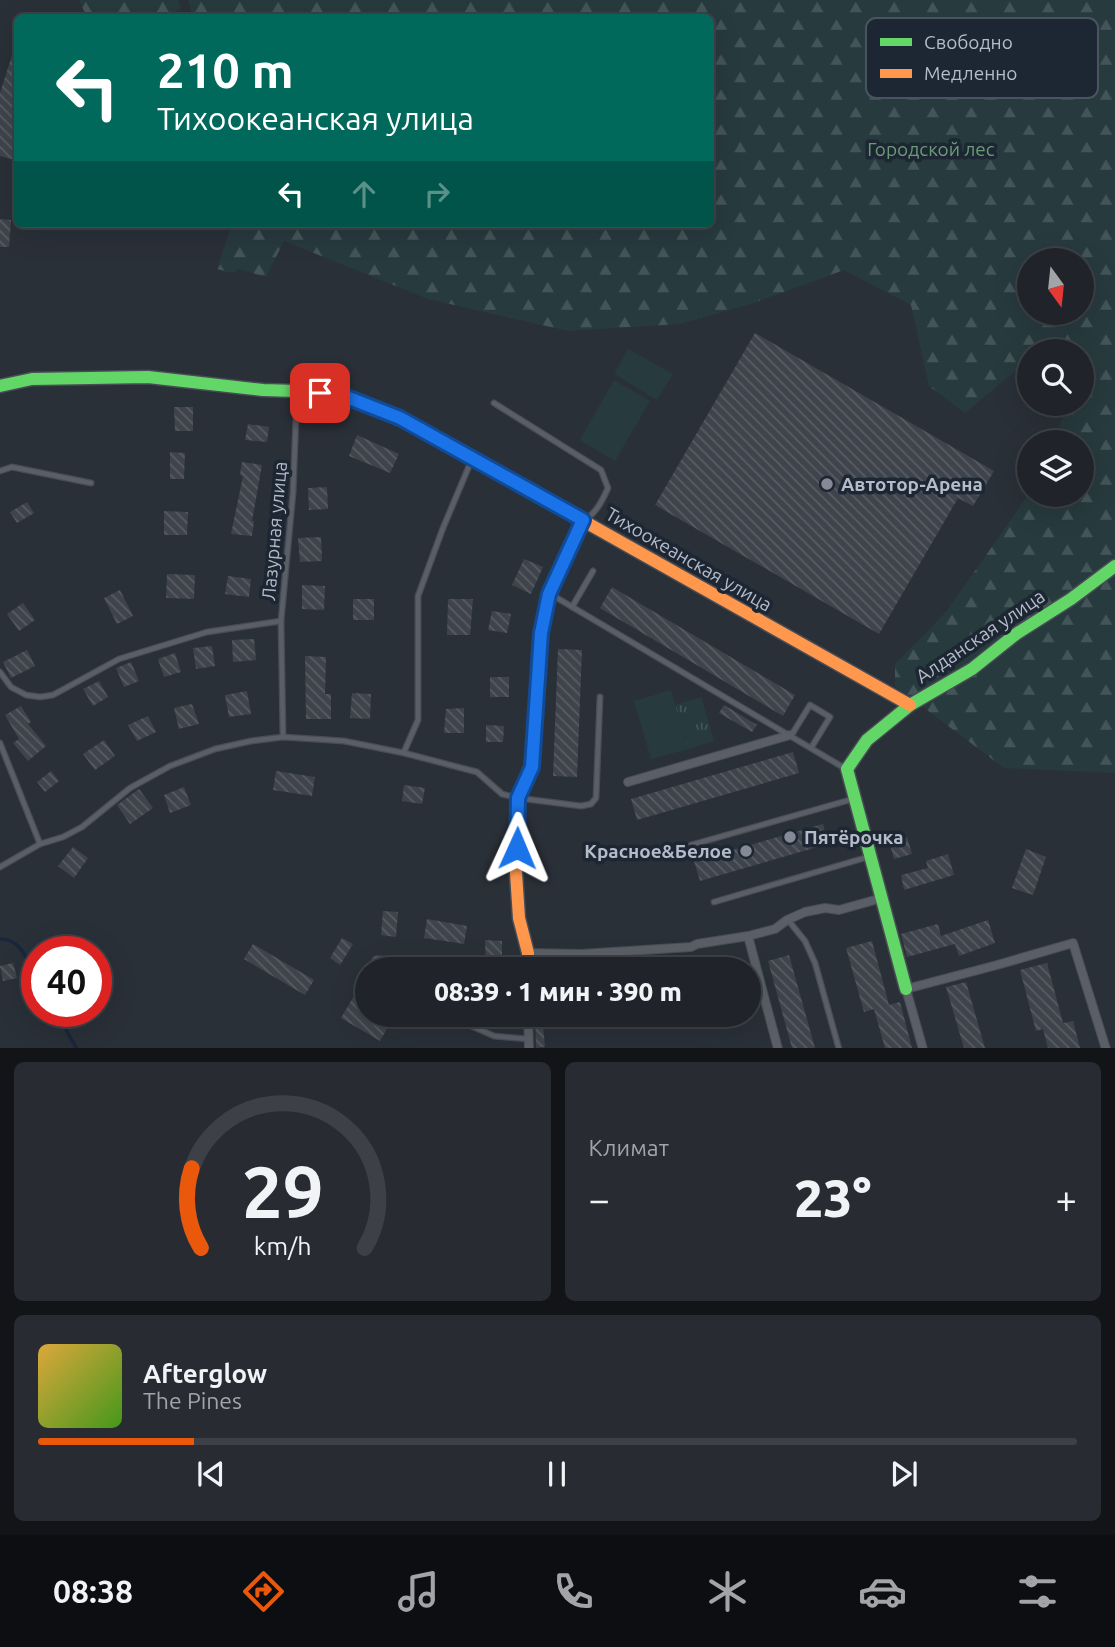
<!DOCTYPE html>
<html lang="ru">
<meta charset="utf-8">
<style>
:root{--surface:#20242a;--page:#282c32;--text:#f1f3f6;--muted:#a2a4a8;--line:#3d4147;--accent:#ea580c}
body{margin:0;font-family:Ubuntu,sans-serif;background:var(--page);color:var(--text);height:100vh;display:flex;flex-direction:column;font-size:26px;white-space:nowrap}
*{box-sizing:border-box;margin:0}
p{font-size:23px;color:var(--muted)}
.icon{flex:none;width:38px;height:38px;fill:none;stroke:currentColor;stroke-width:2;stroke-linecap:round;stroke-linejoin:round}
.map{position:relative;height:1048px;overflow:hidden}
.sheet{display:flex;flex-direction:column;gap:14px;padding:14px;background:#121417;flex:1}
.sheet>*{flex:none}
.top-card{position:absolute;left:14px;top:14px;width:700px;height:214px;border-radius:10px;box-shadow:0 7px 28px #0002,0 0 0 2px var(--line);background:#00695c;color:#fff;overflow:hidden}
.needle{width:46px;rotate:165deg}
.fabs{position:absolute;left:1017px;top:248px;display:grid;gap:14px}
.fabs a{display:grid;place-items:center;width:77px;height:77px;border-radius:50%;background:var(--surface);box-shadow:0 7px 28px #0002,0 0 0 2px var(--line);font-size:35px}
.speed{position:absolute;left:21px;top:936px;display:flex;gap:14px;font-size:35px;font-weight:700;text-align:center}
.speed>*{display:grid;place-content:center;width:91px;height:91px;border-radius:50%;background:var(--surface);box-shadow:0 7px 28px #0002,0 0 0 2px var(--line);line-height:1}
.speed .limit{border:10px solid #d22;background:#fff;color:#111}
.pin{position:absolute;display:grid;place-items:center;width:60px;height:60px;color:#fff;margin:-30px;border-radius:14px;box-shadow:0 4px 10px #0006}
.me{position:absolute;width:77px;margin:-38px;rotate:1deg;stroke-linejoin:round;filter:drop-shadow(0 0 5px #0008)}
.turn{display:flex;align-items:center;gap:24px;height:147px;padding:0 28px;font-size:32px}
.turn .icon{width:91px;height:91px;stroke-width:2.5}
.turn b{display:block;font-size:49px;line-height:60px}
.lanes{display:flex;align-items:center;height:66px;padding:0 28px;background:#0003;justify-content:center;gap:35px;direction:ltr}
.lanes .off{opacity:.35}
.big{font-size:52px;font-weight:800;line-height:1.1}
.sheet .widget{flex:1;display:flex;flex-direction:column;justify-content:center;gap:10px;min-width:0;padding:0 24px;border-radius:10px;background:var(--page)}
.sheet .dial{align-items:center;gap:0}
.dial svg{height:182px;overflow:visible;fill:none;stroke:var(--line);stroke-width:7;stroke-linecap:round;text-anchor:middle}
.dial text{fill:var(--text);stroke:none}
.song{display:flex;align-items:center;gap:21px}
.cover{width:84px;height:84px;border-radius:10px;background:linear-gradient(135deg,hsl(40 70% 55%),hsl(100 70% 35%))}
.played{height:7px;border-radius:4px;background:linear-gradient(90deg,var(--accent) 15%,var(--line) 15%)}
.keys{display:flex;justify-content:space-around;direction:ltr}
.heat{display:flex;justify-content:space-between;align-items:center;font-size:38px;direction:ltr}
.sheet .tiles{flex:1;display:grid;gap:14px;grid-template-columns:1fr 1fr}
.widget:last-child{grid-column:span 2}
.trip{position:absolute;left:355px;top:957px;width:406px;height:70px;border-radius:35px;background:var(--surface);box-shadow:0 7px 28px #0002,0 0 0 2px var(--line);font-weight:800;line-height:70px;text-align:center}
.dock{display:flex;height:112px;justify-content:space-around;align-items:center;background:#0d0e11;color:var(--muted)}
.dock .icon{width:49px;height:49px}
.dock .selected{color:var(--accent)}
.dock b{font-size:32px;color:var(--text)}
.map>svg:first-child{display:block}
.grass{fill:url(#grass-tufts)}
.forest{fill:url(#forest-firs);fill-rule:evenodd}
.pitch{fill:#273a3e}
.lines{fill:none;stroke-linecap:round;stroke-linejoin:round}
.stream{stroke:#19273c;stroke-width:3.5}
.building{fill:url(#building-back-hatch)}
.lane-casing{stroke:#484c55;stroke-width:7}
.street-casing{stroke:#484c55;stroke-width:10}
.fast-casing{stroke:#484c55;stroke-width:15}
.slow-casing{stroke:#484c55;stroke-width:15}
.lane{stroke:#5a5e66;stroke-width:4.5}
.street{stroke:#5a5e66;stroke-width:8}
.fast{stroke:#63d668;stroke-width:12}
.slow{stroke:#ff974d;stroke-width:12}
.route-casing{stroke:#114b97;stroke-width:18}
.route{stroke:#1a73e8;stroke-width:12}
.poi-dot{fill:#848b96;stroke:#1d2633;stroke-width:2.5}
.labels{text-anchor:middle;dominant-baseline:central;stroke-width:7;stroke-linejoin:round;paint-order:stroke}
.park-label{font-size:19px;fill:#6b9a76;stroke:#1d2633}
.poi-label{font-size:19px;font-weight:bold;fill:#b4bcc9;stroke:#1d2633;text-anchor:start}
.street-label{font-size:19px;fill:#b4bcc9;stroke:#1d2633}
.key{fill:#1d2633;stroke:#4a5360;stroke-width:2}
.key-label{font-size:19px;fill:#b4bcc9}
</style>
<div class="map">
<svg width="1115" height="1049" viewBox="0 0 1115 1049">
<defs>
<pattern id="grass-tufts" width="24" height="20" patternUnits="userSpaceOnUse" patternTransform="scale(1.75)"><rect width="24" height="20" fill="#273a3e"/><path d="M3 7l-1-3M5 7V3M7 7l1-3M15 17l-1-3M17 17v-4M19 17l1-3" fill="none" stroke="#445559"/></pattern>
<pattern id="forest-firs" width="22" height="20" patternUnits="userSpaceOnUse" patternTransform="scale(1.75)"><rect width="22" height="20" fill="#273a3e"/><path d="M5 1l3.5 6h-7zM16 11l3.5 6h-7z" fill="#445559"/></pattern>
<pattern id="building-back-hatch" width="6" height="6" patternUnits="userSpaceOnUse" patternTransform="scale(1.75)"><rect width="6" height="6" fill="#3f444c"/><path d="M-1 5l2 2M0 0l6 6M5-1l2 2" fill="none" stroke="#585d64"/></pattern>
</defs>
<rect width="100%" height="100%" fill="#2a3038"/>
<polygon class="grass" points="701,697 714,741 688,749 675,705"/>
<g class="forest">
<polygon points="79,0 178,0 181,8 167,17 92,17 84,11"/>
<path d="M188,0H1115V773L1004,768L895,686V664L946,612L1029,494V495H1082V443H1053L1068,404H1082V352H1029V366L1025,363L965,413L929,386L911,305L844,270L751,304L679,324L568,331L428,299L284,241L266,277L239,269L232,273L217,269L232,224H710V18H193ZM1029,261H1082V313H1029Z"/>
</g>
<g class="pitch">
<polygon points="628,349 673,374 657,400 614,374"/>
<polygon points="614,380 650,401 615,461 580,440"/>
<polygon points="671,690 688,749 651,759 634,701"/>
</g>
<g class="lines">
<g class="stream">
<path d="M0,939C21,938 28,962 37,978"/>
<polyline points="56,1012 77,1049"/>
</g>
</g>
<g class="building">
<polygon points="16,43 18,44 18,161 0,156 0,93"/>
<polygon points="0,219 11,220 9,247 0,247"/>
<polygon points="755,333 994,471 973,506 958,498 879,634 655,505"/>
<polygon points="174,407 193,407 193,431 175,431"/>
<polygon points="248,424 269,427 267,442 245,440"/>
<polygon points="357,435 399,454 390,473 349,456"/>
<polygon points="170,452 185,453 184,479 170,479"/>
<polygon points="242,462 262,465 252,521 254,521 252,536 231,534 243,476 240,475"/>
<polygon points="327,487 328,509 309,510 308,488"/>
<polygon points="27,502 34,513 17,523 10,512"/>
<polygon points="164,511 188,512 187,535 164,535"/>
<polygon points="321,537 322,561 300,562 298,538"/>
<polygon points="524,559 543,567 531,594 512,585"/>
<polygon points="167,574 195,575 194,599 166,598"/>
<polygon points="228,576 251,579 249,597 225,594"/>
<polygon points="302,585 325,586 324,610 302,609"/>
<polygon points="612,587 795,695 783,716 600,608"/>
<polygon points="120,590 133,616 117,624 104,598"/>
<rect x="353" y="599" width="21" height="21"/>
<polygon points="448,599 473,599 470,635 447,635"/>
<polygon points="23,603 35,620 19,631 7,614"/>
<polygon points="492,611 511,614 507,633 488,630"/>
<polygon points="254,639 256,660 233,662 232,640"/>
<polygon points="212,646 215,666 196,669 193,648"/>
<polygon points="558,649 582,650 577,777 553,776"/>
<polygon points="27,650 35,666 11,678 3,662"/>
<polygon points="175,653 181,672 164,677 158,659"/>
<polygon points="305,656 326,657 325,694 331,694 331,719 306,719"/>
<polygon points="131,662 139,681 124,687 116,668"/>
<rect x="490" y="677" width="19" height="20"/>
<polygon points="99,681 108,697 93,706 83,689"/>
<polygon points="247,691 251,714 229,717 225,695"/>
<polygon points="352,693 371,694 370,719 350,718"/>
<polygon points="192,704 199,724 179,729 174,708"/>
<polygon points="724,705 757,725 752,732 719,713"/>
<polygon points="21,706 31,722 28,724 46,746 28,761 13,743 19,739 5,715"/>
<polygon points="464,708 464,733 444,733 446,709"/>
<polygon points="148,716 156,732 137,741 128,725"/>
<polygon points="486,725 504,726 503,742 486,742"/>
<polygon points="104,740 115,756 95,770 83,754"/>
<polygon points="793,752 799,773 637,820 631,799"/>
<polygon points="51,771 59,781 45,792 37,782"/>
<polygon points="276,771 315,777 312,796 273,790"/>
<polygon points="404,785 425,788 422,804 402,801"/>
<polygon points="184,787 191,805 170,813 164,795"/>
<polygon points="139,789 153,808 130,824 117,805"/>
<polygon points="823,824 828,844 700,881 694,861"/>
<polygon points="907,837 912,854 894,859 889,841"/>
<polygon points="73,847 88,858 74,878 58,866"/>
<polygon points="1026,849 1046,857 1033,895 1012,888"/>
<polygon points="948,854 954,875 904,890 901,875 928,868 926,861"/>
<polygon points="383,911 398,912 396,937 381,935"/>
<polygon points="427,919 467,926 464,944 424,938"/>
<polygon points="988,920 995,943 959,956 955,944 907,957 901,934 938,924 941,936"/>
<polygon points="342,938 353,944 340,965 330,958"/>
<polygon points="485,940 502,941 502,970 486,970"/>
<polygon points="872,941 889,1005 900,1002 912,1048 885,1048 874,1009 864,1012 846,948"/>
<polygon points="253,944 314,980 305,995 244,959"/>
<polygon points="789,955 815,1048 792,1048 768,961"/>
<polygon points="13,963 17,978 3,981 0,966"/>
<polygon points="1047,963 1063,1023 1073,1021 1080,1048 1048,1048 1043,1029 1036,1031 1020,970"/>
<polygon points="966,982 985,1048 964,1048 946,987"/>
<polygon points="357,991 368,997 368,1015 395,1015 380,1041 341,1018"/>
<polygon points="535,1015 542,1015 545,1047 536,1048"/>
</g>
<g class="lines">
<defs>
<g id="lane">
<path d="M494,403L601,470L608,488C603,499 597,512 586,519"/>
<polyline points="0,471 12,467 91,483"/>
<polyline points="552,595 846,769"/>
<polyline points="572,607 593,571"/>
<polyline points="281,621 283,737"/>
<polyline points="0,672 11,687 26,695 40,697 53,695 119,659 207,632 281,621 293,493 297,392"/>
<polyline points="791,736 810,705 830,717 811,748"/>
<polyline points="0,743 40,844"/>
<polyline points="404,752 418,720 418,596 443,528 472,459"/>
<polyline points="691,845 853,799"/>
<polyline points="0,867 40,844 63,837 82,827 130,788 170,766 215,749 251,741 283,737 344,741 404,753 477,772 502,794 518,798 581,806 591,804 596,798 600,697"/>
<polyline points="714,902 868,857"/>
<polyline points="788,920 805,941 815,963 839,1049"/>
<polyline points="369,970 376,959 409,960 420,970"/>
<polyline points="368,971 361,981 368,987"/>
<polyline points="447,1015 494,1036 528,1039"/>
</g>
<g id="street">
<polyline points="628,782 790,735"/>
<polyline points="528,953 581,954 691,947 697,944 748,936"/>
<polyline points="528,1015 529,1049"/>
<polyline points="778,1049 748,936 775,929 787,920 805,912 825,908 839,910 882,898"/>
<polyline points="923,1049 906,989 997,965 1073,943 1106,1049"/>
</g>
<g id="fast">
<polyline points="0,386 32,379 148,377 263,390 297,391 344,396 400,418 564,510"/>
<polyline points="906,989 847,769 867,740 910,705 972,669 1016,634 1071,599 1115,566"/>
</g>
<g id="slow">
<polyline points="564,510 910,705"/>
<polyline points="528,970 528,953 519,918 516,873 518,798 532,767 541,633 549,594 563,560 583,520"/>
</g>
</defs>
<use href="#lane" class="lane-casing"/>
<use href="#street" class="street-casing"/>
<use href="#fast" class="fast-casing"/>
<use href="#slow" class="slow-casing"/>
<use href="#lane" class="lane"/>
<use href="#street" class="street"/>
<use href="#fast" class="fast"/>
<use href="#slow" class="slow"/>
</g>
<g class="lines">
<defs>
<polyline id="route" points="320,393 344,396 400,418 583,520 549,594 541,633 532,767 518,798 517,848"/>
</defs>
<use href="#route" class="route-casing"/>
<use href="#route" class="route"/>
</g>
<g class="poi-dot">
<circle cx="827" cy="484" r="7"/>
<circle cx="790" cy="837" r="7"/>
<circle cx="746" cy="851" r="7"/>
</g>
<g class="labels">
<g class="park-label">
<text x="931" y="149">Городской лес</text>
</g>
<g class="poi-label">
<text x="841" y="484">Автотор-Арена</text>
<text x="804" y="837">Пятёрочка</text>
<text x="732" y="851" text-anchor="end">Красное&amp;Белое</text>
</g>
<g class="street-label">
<text transform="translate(274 531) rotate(-85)">Лазурная улица</text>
<text transform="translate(689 559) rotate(30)">Тихоокеанская улица</text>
<text transform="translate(980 636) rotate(-34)">Алданская улица</text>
</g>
</g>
<rect x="866" y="18" width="232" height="80" rx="10" class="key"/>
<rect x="880" y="38" width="32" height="8" fill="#63d668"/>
<rect x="880" y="69" width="32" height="9" fill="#ff974d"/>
<g class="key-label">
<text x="924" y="49">Свободно</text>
<text x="924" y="80">Медленно</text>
</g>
</svg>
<div class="fabs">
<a><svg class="needle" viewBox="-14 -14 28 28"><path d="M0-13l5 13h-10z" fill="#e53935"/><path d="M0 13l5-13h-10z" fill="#a2a4a8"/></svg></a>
<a><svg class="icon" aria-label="search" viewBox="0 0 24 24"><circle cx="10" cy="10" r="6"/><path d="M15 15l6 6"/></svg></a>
<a><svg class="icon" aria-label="layers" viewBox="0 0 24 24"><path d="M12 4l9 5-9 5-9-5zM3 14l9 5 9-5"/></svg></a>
</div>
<div class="speed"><div class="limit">40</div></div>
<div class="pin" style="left:320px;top:393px;background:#d93025"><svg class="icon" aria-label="arrive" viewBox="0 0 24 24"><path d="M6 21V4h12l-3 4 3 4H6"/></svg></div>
<svg class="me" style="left:517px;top:848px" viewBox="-20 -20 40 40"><path d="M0-17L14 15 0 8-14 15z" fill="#1a73e8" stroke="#fff" stroke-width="4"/></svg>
<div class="trip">08:39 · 1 мин · 390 m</div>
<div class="top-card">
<div class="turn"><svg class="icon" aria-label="left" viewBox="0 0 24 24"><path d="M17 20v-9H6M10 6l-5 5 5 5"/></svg><div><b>210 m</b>Тихоокеанская улица</div></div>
<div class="lanes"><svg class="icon" aria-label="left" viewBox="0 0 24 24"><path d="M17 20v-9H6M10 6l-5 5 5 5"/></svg><svg class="icon off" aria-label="ahead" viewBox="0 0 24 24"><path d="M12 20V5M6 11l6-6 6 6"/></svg><svg class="icon off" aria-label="right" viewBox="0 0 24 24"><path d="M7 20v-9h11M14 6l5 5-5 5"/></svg></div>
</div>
</div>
<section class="sheet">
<div class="tiles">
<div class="widget dial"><svg viewBox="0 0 100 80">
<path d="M14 69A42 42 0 1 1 86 69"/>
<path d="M14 69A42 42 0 0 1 10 34" stroke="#ea580c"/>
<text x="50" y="56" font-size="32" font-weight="700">29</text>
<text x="50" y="72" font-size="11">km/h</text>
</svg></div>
<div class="widget"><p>Климат</p>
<div class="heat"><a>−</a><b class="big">23°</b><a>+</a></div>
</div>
<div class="widget">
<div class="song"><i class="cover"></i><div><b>Afterglow</b><p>The Pines</p></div></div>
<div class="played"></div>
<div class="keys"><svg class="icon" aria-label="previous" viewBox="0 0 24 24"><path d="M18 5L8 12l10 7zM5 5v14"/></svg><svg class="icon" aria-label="pause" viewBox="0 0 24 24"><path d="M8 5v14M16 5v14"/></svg><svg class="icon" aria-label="next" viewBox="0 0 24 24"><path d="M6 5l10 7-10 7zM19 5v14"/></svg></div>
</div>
</div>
</section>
<nav class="dock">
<b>08:38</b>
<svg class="icon selected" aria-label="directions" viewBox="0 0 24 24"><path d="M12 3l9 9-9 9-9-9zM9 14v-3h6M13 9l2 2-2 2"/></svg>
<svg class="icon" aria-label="music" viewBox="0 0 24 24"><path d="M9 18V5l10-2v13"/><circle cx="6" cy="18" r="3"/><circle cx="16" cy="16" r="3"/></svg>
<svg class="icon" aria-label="phone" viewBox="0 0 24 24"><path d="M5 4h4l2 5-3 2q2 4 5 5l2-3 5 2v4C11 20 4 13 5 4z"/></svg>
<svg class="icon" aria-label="climate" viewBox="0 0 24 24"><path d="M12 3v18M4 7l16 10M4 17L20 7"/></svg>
<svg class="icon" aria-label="car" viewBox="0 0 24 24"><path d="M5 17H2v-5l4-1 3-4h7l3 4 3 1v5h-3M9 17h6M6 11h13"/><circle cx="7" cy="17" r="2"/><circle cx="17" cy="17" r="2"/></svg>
<svg class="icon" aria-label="filters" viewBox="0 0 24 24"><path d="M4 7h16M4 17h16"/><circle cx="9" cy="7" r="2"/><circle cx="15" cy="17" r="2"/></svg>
</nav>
